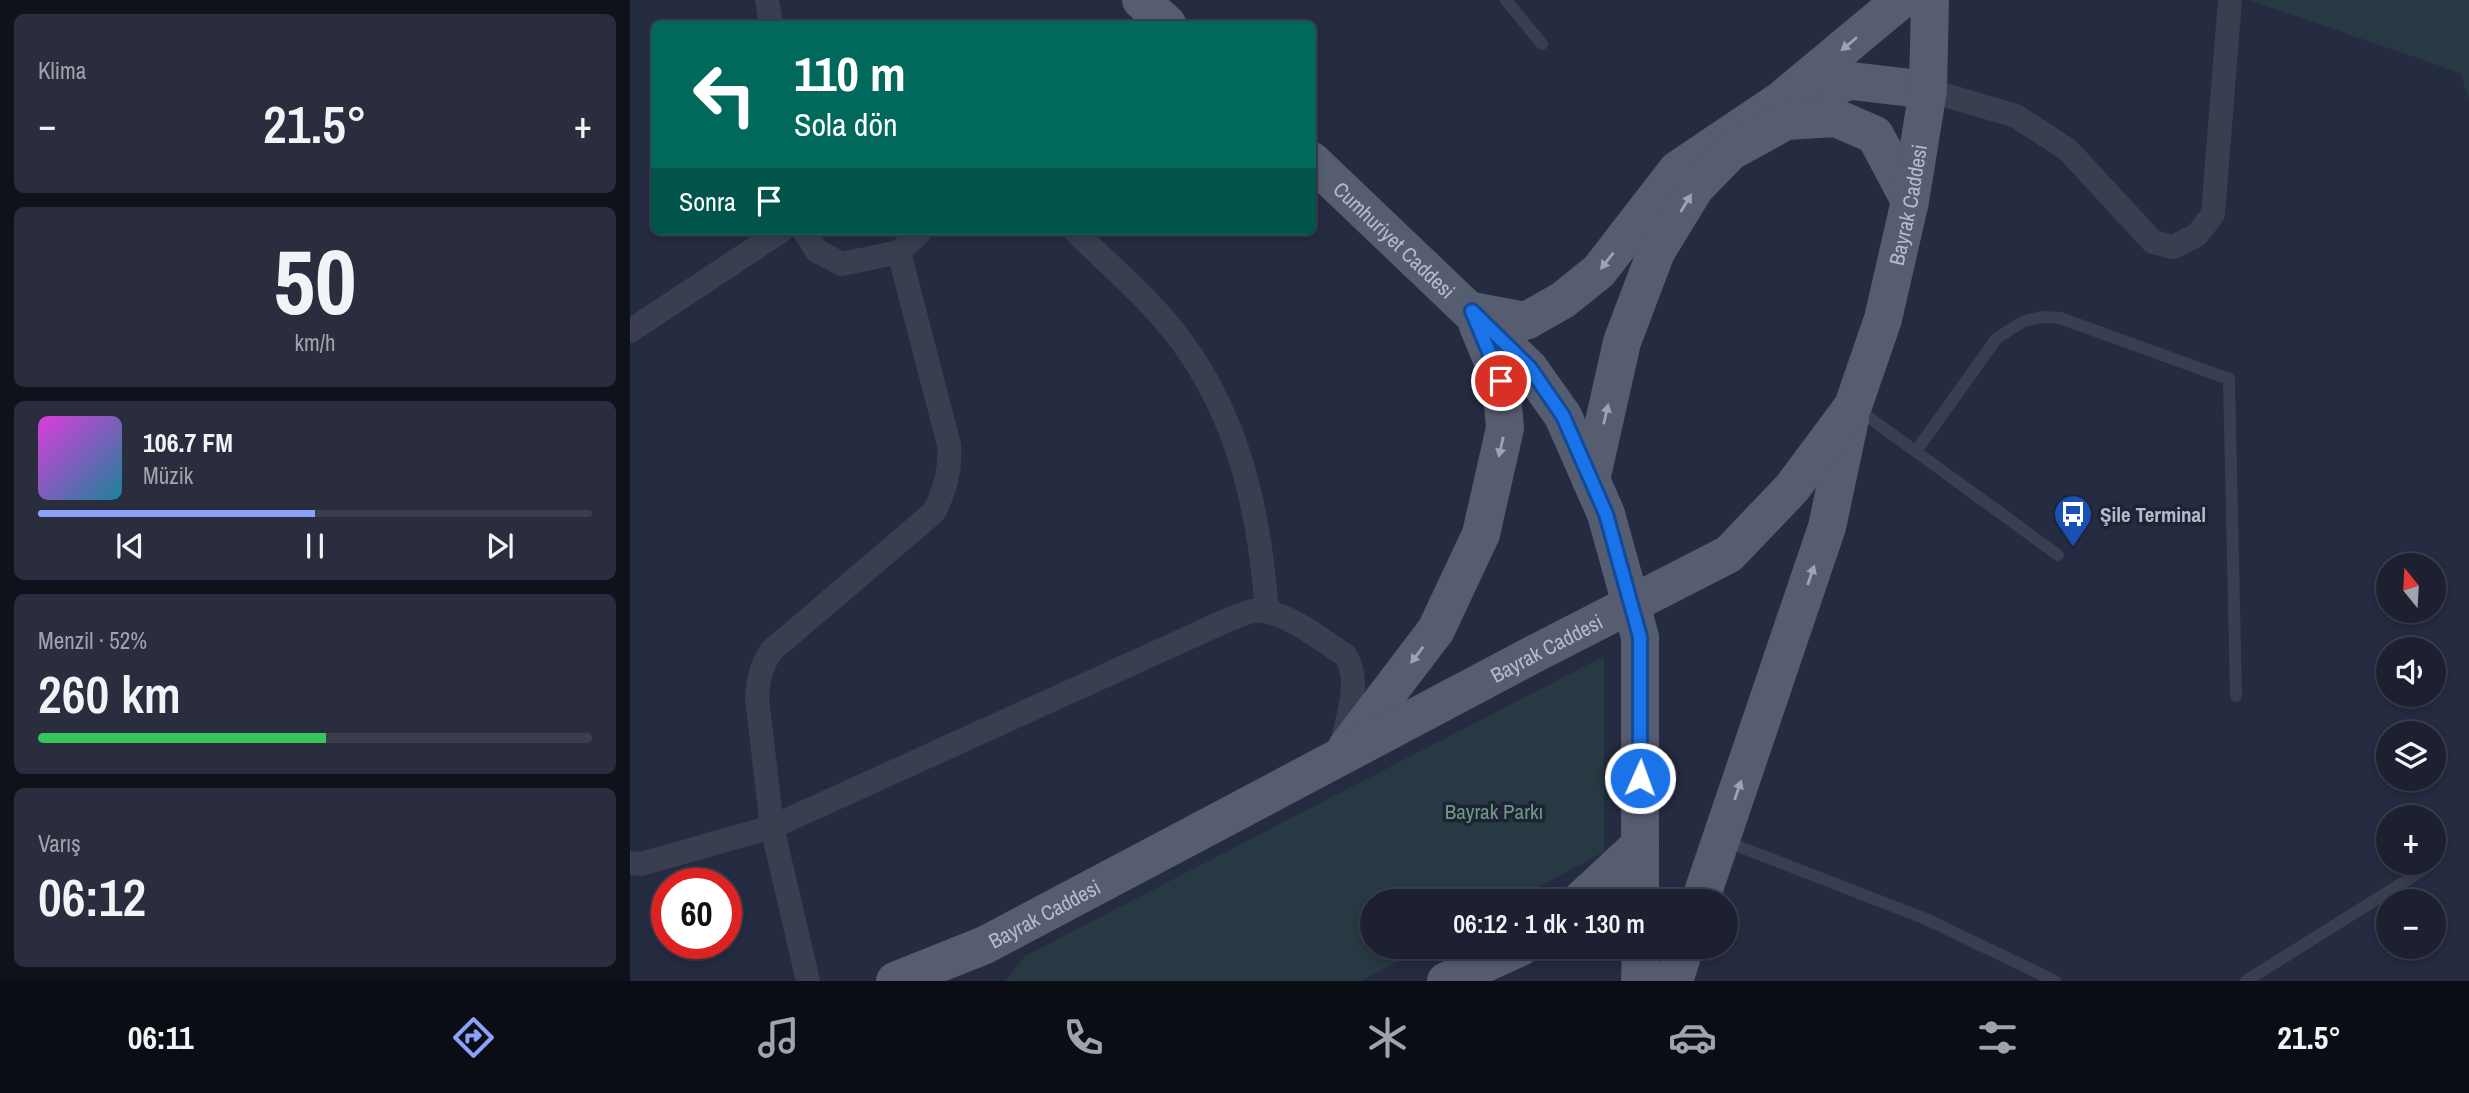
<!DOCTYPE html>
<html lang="tr">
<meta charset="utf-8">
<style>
:root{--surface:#1c2031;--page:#292d3d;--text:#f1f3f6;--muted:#a0a3ab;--line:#3a3e4d;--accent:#8ba1fa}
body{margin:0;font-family:"Archivo Narrow",sans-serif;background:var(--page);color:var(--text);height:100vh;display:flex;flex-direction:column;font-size:26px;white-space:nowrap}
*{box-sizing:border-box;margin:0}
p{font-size:23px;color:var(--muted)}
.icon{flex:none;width:38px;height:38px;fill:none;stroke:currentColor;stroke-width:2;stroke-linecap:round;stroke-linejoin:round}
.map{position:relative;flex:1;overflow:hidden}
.panel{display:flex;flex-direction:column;gap:14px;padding:14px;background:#0f121b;width:630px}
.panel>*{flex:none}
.banner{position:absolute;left:21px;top:21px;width:665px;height:214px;border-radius:10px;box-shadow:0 4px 10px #0003,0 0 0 2px var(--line);background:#00695c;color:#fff;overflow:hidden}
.needle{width:46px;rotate:342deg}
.buttons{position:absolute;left:1746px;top:553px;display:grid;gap:14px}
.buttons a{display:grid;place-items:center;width:70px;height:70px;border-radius:50%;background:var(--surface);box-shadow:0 4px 10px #0003,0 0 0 2px var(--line);font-size:35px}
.speed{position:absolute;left:21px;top:868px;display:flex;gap:14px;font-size:35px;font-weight:700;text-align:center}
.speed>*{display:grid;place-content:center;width:91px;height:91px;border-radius:50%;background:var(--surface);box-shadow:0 4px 10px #0003,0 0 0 2px var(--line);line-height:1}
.speed .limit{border:10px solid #d22;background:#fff;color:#111}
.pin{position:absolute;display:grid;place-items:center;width:60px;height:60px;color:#fff;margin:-30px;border:4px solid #fff;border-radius:50%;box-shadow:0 2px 7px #0007}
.me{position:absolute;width:77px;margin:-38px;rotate:2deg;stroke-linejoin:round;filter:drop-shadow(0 0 5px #0008)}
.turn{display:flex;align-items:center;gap:24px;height:147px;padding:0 28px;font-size:32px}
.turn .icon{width:91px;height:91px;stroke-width:2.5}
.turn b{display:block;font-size:49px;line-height:60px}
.then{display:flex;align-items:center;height:66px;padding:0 28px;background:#0003;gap:14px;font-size:26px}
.big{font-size:52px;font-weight:600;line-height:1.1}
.panel .widget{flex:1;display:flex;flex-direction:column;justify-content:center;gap:10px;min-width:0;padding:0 24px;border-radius:10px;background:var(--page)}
.panel .dial{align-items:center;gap:0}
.dial b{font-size:91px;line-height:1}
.song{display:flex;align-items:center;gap:21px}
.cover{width:84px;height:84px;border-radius:10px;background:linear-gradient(135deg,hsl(300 70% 55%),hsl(190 70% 35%))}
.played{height:7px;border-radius:4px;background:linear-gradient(90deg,var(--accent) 50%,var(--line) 50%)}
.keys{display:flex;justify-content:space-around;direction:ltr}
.heat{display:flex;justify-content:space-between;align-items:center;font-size:38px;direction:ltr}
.charge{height:10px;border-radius:5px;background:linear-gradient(90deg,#34c759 52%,var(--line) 0)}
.trip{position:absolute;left:730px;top:889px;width:378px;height:70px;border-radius:35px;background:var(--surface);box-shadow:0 4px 10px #0003,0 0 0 2px var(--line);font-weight:600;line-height:70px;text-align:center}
.tabs{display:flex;height:112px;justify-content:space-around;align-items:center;background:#0b0d14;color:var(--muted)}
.tabs .icon{width:49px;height:49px}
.tabs .current{color:var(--accent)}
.tabs b{font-size:32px;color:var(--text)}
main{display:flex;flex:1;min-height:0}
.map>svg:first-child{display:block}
.green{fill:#273942}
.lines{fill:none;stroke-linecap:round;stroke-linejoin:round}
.service{stroke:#393e50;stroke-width:12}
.minor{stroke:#393e50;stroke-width:24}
.primary{stroke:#575d70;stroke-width:38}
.oneway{fill:#9ea3b4}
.route-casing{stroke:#114b97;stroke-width:18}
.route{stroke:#1a73e8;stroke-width:12}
.labels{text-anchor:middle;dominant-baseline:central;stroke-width:7;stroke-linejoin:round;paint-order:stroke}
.street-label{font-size:21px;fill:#b6bacb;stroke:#1e2336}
.poi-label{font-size:21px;font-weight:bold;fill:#b6bacb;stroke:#1e2336;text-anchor:start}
.park-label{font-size:21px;fill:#6c9c81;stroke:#1e2336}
</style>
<main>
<section class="panel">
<div class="widget"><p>Klima</p>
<div class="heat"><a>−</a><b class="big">21.5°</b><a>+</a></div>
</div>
<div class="widget dial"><b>50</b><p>km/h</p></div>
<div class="widget">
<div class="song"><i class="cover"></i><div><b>106.7 FM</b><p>Müzik</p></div></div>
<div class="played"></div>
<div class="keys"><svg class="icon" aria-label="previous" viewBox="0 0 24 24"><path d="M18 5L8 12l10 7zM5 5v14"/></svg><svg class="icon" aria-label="pause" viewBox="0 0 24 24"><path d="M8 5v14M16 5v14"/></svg><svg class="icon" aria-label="next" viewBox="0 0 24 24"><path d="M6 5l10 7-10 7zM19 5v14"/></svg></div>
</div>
<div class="widget"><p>Menzil · 52%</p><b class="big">260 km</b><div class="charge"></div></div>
<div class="widget"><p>Varış</p><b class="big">06:12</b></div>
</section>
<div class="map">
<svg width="1839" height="981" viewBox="0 0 1839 981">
<rect width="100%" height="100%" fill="#252b41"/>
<g class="green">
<polygon points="1619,0 1839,0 1839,99 1830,73"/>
<polygon points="974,656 974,852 882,901 742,901 742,947 796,947 731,981 375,981 395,956"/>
</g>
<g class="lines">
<g class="service">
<polyline points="876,0 912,44"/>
<polyline points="1226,408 1428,555"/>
<polyline points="1286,451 1367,338 1394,321 1412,317 1430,318 1599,379 1606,696"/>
<polyline points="1095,841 1296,919 1425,981"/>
<polyline points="1616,981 1796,868"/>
</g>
<g class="minor">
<polyline points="137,0 141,24"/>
<polyline points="1298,90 1386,116 1438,150 1523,242 1543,247 1567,235 1583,214 1600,0"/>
<polyline points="174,231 187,251 212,264 269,252 291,231"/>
<path d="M445,231C481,267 522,301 552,342C610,421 630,515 637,612"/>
<polyline points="0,331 151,231"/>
<path d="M0,863L11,864L142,827L602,618C609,616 616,612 624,611C653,608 691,640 715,655C732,680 717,718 712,745"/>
<path d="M178,981L142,827L127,698C128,680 131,666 141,651L304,512C315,490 321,470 319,445L269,252"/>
</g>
<g class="primary">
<polyline points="511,0 537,24"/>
<polyline points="1162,97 1222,81 1298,90"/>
<path id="s1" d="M682,161L899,368L933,416L976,514L1010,637V901"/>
<polyline points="842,311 896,321 933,300 969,271 1047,170 1151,100 1271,0"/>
<polyline points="961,480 992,342 1026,252 1065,188 1100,152 1156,121 1206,118 1245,135 1280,201"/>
<polyline points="717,747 806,630 851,534 875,428 871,381 848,326"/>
<polyline points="950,901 1009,846"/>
<polyline points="1070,901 1197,527 1220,419"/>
<path id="s2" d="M265,981L355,945L906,653L1099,554L1162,488L1223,406L1253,319L1280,201L1298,90L1300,0"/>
<polyline points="816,981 891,947"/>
<polyline points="1010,981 1011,947"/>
<polyline points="1044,981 1055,947"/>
</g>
</g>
<defs><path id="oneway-solid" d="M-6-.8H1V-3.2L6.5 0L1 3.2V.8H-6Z" transform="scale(1.75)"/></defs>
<g class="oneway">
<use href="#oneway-solid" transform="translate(1219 44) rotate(140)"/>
<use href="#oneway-solid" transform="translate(1056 203) rotate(-59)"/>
<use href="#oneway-solid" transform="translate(977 261) rotate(128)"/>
<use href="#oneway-solid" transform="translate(976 414) rotate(-77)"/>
<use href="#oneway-solid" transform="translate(871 447) rotate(103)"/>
<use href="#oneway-solid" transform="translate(1181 575) rotate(-71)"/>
<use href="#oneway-solid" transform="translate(787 655) rotate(127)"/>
<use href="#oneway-solid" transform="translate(1108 790) rotate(-71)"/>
</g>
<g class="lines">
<defs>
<polyline id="route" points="871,381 842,311 900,368 933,416 976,514 1010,637 1010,778"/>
</defs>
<use href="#route" class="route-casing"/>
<use href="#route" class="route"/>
</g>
<defs>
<symbol id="bus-pin" viewBox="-11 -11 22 30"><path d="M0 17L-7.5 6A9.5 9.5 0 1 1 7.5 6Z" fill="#1a4fb4" stroke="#1e2336"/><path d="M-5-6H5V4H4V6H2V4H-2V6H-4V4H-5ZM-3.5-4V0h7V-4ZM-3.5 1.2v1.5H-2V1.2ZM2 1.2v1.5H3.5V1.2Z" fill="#fff"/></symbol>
</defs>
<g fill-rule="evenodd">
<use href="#bus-pin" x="1421" y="492" width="44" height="60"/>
</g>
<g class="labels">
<g class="street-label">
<text stroke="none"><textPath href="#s2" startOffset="1340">Bayrak Caddesi</textPath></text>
<text stroke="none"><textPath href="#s1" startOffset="114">Cumhuriyet Caddesi</textPath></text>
<text stroke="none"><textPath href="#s2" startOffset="732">Bayrak Caddesi</textPath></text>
<text stroke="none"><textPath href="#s2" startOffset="164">Bayrak Caddesi</textPath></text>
</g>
<g class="poi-label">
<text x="1470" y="514">Şile Terminal</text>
</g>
<g class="park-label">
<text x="864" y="811">Bayrak Parkı</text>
</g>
</g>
</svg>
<div class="buttons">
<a><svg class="needle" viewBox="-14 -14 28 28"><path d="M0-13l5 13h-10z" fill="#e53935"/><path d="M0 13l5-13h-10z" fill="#a0a3ab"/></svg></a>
<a><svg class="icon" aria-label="sound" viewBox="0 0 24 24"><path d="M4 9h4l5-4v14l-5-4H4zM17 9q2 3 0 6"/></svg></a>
<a><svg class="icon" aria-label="layers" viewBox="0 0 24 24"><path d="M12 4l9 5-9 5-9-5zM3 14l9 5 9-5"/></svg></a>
<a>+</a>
<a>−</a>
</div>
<div class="speed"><div class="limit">60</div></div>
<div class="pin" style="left:871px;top:381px;background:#d93025"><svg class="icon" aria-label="arrive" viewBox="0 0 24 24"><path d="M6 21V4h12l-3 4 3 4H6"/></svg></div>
<svg class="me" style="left:1010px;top:778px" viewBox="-20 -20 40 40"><circle r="17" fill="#1a73e8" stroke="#fff" stroke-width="3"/><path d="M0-11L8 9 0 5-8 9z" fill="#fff"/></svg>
<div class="trip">06:12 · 1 dk · 130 m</div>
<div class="banner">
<div class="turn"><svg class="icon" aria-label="left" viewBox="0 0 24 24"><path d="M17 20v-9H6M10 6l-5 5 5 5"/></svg><div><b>110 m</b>Sola dön</div></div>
<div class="then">Sonra<svg class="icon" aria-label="arrive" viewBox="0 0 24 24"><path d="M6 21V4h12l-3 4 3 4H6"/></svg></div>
</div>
</div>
</main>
<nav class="tabs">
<b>06:11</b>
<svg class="icon current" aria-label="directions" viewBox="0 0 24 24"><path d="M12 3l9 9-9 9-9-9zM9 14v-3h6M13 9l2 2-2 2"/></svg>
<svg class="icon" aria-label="music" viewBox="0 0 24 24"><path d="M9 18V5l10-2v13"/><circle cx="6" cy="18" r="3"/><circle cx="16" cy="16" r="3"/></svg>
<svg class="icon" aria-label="phone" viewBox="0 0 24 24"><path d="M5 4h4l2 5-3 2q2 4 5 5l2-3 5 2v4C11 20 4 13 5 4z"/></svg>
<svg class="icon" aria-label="climate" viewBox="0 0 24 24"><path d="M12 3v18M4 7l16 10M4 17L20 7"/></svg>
<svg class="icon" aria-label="car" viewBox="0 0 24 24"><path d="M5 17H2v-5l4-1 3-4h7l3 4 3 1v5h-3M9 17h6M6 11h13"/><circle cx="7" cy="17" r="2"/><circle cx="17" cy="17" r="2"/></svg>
<svg class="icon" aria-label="filters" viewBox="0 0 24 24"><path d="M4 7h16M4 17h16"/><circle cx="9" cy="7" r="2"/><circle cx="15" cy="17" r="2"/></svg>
<b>21.5°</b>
</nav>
